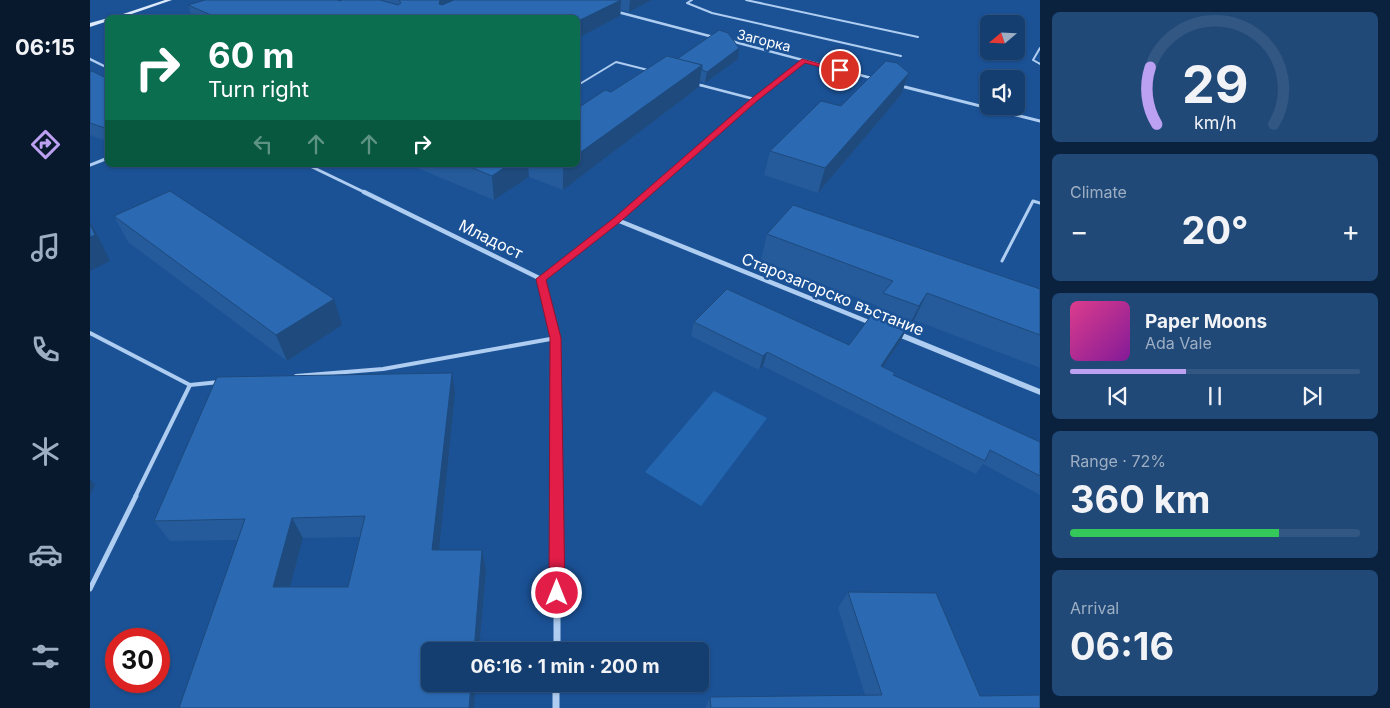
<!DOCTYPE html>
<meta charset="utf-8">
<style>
:root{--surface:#143e70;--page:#214978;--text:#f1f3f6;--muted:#9daec3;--line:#335783;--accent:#bca0f2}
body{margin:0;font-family:Inter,sans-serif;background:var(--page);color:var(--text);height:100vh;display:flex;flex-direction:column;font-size:19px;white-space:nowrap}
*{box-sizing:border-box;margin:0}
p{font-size:16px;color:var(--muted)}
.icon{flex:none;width:28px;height:28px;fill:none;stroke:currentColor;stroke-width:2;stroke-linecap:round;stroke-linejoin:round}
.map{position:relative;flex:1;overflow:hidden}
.drawer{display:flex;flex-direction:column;gap:12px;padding:12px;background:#0b223e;width:350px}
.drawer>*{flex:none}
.guide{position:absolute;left:15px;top:15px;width:475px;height:152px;border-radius:8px;box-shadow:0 1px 4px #0004,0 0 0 1px var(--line);background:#0b6e4f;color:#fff;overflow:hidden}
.needle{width:32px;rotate:251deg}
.tools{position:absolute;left:890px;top:15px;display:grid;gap:10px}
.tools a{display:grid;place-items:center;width:45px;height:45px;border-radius:8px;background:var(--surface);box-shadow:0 1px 4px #0004,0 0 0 1px var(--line);font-size:25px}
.speed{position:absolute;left:15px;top:628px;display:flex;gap:10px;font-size:25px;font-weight:700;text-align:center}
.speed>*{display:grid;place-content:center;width:65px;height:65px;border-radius:50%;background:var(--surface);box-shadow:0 1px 4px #0004,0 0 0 1px var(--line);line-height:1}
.speed .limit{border:8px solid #d22;background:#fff;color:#111}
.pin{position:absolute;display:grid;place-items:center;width:42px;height:42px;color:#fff;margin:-21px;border:2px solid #fff;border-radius:50%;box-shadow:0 1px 5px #0007}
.me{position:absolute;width:55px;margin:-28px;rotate:0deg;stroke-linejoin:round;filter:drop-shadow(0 0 4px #0008)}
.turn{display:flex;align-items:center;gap:18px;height:105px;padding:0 20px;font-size:22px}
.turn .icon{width:65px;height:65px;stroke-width:2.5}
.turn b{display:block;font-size:35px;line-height:42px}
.lanes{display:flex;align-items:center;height:48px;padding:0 20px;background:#0003;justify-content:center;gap:25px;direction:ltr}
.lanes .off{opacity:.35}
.big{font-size:38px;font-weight:700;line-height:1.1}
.drawer .widget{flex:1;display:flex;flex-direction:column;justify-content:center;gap:8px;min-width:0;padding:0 18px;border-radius:8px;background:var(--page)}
.drawer .dial{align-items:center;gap:0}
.dial svg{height:130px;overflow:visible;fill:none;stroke:var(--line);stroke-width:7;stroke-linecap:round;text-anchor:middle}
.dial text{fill:var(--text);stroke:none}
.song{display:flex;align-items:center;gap:15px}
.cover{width:60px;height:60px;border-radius:8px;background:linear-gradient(135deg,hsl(330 70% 55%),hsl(290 70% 35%))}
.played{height:5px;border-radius:2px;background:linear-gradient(90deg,var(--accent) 40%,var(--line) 40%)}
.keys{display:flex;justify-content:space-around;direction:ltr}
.heat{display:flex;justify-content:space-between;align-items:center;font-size:28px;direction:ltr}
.charge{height:8px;border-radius:4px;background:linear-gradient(90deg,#34c759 72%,var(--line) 0)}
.trip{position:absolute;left:331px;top:642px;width:288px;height:50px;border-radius:8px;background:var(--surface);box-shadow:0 1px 4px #0004,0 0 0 1px var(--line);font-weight:700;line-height:50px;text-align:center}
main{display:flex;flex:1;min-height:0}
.menu{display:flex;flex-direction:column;width:90px;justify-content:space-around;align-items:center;background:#08192d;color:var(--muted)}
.menu .icon{width:35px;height:35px}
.menu .selected{color:var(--accent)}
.menu b{font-size:22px;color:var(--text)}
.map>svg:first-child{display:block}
.green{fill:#2465af}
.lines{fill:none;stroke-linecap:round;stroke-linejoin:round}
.lane-far4{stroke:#aecdf0;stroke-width:2}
.lane-far3{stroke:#aecdf0;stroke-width:2.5}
.lane-far2{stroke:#aecdf0;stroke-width:3}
.lane-far1{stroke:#aecdf0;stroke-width:4}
.lane{stroke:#aecdf0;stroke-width:5}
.street-far4{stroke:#aecdf0;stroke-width:2.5}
.street-far3{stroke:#aecdf0;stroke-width:3}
.street-far2{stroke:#aecdf0;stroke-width:4.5}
.street-far1{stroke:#aecdf0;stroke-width:5.5}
.street{stroke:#aecdf0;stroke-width:7}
.secondary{fill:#dceafb;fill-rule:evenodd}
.wall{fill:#255b9a;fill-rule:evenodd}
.shaded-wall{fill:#1e4a7d}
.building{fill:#2b6ab3;stroke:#1e4a7d;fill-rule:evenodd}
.route{fill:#e11d48;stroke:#92132f}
.labels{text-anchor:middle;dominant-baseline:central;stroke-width:5;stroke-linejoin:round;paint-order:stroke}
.far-street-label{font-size:14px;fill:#fff;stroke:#1b5296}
.street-label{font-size:16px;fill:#fff;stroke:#1b5296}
</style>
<main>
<nav class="menu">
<b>06:15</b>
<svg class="icon selected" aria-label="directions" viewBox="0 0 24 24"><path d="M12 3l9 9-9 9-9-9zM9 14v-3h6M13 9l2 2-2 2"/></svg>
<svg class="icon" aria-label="music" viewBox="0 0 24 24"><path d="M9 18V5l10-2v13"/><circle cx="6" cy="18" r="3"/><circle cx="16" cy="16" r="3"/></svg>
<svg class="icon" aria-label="phone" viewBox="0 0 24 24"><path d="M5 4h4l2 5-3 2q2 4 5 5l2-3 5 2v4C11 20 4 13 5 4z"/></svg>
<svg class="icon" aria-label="climate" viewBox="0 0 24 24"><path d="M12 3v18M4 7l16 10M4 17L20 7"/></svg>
<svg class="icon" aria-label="car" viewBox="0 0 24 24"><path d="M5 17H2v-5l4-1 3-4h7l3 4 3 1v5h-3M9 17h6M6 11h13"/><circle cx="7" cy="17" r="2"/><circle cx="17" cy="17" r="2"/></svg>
<svg class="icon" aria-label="filters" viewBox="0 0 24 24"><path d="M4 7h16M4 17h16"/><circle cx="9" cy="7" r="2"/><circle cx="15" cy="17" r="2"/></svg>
</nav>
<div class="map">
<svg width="950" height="708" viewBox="0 0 950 708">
<rect width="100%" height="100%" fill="#1b5296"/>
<polygon class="green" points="624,391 677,418 611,506 555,472"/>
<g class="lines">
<g class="lane-far4">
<polyline points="602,0 597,3 622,13 811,56"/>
<polyline points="656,0 828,37"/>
<polyline points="950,48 943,60 950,64"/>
<polyline points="606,84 614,86"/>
<polyline points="488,85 526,62 558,70"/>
</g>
<polyline class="lane-far3" points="610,85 664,99"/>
<polyline class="lane-far2" points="912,261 943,201 950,203"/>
<g class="lane-far1">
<polyline points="0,333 100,385"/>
<polyline points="206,376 293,369 466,338"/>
<polyline points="45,497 100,385 129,382"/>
</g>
<polyline class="lane" points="0,589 46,496"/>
<g class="street-far4">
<polyline points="524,11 627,38"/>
<polyline points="641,41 785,79"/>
<polyline points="0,59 18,68"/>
<polyline points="807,85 812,86"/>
<polyline points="680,86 714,60"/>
</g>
<g class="street-far3">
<polyline points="807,85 950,121"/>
<polyline points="0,165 18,158"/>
<polyline points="218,165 276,193"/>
<polyline points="557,193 682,85"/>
</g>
<g class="street-far2">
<polyline points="274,192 451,279 463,328"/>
<polyline points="527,220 781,323"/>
<polyline points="451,279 527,220 558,192"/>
</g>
<g class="street-far1">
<polyline points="463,327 466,338 467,497"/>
<polyline points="808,334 950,392"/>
</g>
<g class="street">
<polyline points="467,496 467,651"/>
<polyline points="466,684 466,708"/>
</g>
<g class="secondary">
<polygon points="75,0 82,0 30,18 21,18"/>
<polygon points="18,18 18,21 0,27 0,23"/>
</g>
</g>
<g class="wall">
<polygon points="252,0 562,0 539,12 531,10 530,16 488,38 488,18 102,18 98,5 250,1"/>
<polygon points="587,59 648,59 615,83 610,81 609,87 473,190 439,177 404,200 320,165 488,165 521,92"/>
<polygon points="0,72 18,79 18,142 0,135"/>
<polygon points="819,73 811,95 728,193 674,175 680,151 751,106"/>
<polygon points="24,216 252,325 197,361 38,242"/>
<polygon points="677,234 950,289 950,368 824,320 816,332 815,332 811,340 793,367 803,375 950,442 950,495 893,464 886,474 673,366 669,370 601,336 604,322 759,345 785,313 788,306 671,260"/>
<path d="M365,394L349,550L396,570L389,651H340L386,684L384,708H89L148,540L80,541L64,521ZM270,537L258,587H200L213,538Z"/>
<polygon points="758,592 890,696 950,708 615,708 620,697 775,695 748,608"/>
</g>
<g class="shaded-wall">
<polygon points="350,0 387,0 352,15 349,4"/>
<polygon points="531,0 530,16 488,38 488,21"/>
<polygon points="540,0 562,0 539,12"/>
<polygon points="649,48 648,59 615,83 617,72"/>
<polygon points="612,65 609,87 473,190 473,165 488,165 488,154"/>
<polygon points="819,73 811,95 728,193 735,168"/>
<polygon points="418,165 438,165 439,177 404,200 402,176"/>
<polygon points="0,222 8,236 20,261 0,271"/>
<polygon points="837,293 824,320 816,332 829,306"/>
<polygon points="244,299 252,325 197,361 186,335"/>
<polygon points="817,327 811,340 784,380 791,366"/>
<polygon points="677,352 673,366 669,370 673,356"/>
<polygon points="362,373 365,394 347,570 342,550"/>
<polygon points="0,479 5,485 0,495"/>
<polygon points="202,518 213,538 195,606 183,587"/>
<polygon points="392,550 396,570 389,651 384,651"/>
<polygon points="381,684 386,684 384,708 379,708"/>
</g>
<g class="building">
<polygon points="115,0 247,0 250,1 252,0 290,0 308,5 311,3 309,0 350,0 349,4 352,5 364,0 531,0 488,21 488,18 452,18 443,15 437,18 128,18 98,5"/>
<polygon points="629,30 638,33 649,48 617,72 612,70 612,65 587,59"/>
<polygon points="577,56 612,65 488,154 488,108 515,90 521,92"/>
<polygon points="796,61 807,63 819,73 735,168 680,151 731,101 751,106"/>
<polygon points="2,71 18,79 18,129 0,123 0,72"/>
<polygon points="376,165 418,165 402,176"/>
<polygon points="80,191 244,299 186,335 24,216"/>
<polygon points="703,205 950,289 950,335 837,293 829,306 793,293 803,281 677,234"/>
<polygon points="0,224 5,235 0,237"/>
<polygon points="637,289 759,345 783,313 817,327 791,366 805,373 803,375 950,442 950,476 900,450 895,461 677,352 673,356 604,322"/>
<path d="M362,373L342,550H392L384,651H340V684H381L379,708H89L155,519L64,521L127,377ZM275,516L258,587H183L202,518Z"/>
<polygon points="758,592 846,593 890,696 950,695 950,708 621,708 620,697 792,695"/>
</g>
<polygon class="route" points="712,59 753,70 750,72 715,63 667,101 530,222 456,280 471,338 475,593 473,598 467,600 462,598 459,593 460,338 446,279 524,218 662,98"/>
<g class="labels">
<g class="far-street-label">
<text transform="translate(674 40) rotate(14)">Загорка</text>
</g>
<g class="street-label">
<text transform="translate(401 239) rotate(26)">Младост</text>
<text transform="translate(743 294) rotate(22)">Старозагорско въстание</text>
</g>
</g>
</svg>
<div class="tools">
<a><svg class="needle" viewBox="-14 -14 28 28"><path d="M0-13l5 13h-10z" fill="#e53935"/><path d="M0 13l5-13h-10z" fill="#9daec3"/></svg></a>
<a><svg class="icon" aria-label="sound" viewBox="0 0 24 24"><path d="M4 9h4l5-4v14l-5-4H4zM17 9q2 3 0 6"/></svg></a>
</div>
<div class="speed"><div class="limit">30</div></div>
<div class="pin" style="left:750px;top:70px;background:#d93025"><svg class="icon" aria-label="arrive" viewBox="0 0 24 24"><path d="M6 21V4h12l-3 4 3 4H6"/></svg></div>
<svg class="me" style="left:467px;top:593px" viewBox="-20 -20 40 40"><circle r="17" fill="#e11d48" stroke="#fff" stroke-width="3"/><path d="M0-11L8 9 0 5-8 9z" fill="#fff"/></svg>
<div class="trip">06:16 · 1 min · 200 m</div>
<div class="guide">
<div class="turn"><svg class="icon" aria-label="right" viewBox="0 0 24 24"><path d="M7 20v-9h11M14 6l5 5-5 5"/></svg><div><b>60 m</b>Turn right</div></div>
<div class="lanes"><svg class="icon off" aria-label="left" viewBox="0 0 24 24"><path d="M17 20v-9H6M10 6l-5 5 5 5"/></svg><svg class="icon off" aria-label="ahead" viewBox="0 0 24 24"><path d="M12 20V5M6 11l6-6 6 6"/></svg><svg class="icon off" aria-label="ahead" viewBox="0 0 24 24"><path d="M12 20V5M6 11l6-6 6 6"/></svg><svg class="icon" aria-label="right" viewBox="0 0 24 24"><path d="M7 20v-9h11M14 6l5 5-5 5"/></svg></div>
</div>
</div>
<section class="drawer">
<div class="widget dial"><svg viewBox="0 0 100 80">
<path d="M14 69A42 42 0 1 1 86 69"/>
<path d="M14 69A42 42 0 0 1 10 34" stroke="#bca0f2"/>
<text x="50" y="56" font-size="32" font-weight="700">29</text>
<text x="50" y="72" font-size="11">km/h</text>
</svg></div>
<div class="widget"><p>Climate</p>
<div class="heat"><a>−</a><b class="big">20°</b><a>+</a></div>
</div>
<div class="widget">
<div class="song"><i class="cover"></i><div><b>Paper Moons</b><p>Ada Vale</p></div></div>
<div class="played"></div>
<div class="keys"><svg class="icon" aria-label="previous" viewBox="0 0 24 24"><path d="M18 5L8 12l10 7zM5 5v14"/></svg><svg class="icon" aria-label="pause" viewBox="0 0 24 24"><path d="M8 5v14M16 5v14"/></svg><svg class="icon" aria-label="next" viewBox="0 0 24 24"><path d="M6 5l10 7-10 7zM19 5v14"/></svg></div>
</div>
<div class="widget"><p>Range · 72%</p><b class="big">360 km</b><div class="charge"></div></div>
<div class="widget"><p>Arrival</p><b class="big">06:16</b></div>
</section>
</main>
